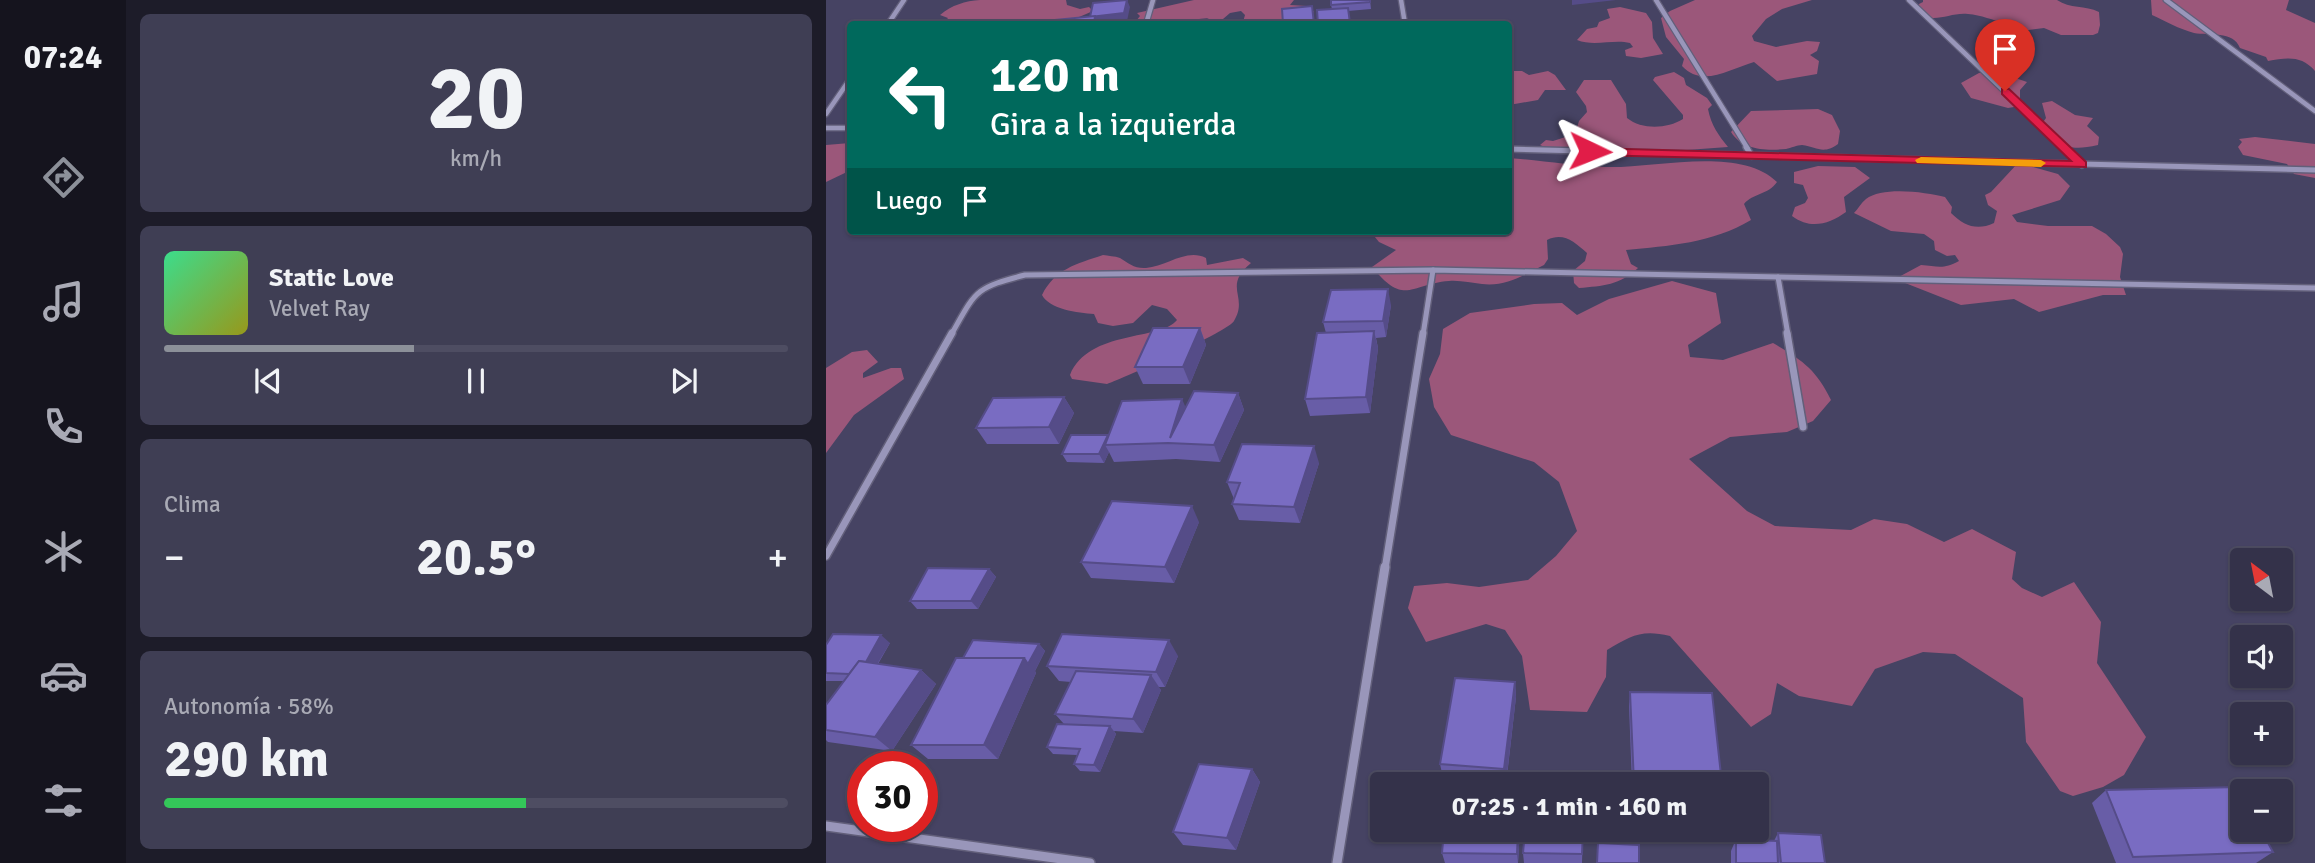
<!DOCTYPE html>
<html lang="es">
<meta charset="utf-8">
<style>
:root{--surface:#34324a;--page:#3f3e54;--text:#f1f3f6;--muted:#a9aab5;--line:#4e4d62;--accent:#8c9099}
body{margin:0;font-family:Signika,sans-serif;background:var(--page);color:var(--text);height:100vh;display:flex;flex-direction:column;font-size:26px;white-space:nowrap}
*{box-sizing:border-box;margin:0}
p{font-size:23px;color:var(--muted)}
.icon{flex:none;width:38px;height:38px;fill:none;stroke:currentColor;stroke-width:2;stroke-linecap:round;stroke-linejoin:round}
.map{position:relative;flex:1;overflow:hidden}
.sheet{display:flex;flex-direction:column;gap:14px;padding:14px;background:#1d1c29;width:700px}
.sheet>*{flex:none}
.hud{position:absolute;left:21px;top:21px;width:665px;height:214px;border-radius:7px;box-shadow:0 2px 5px #0004,0 0 0 2px var(--line);background:#00695c;color:#fff;overflow:hidden}
.needle{width:46px;rotate:328deg}
.tools{position:absolute;left:1404px;top:548px;display:grid;gap:14px}
.tools a{display:grid;place-items:center;width:63px;height:63px;border-radius:7px;background:var(--surface);box-shadow:0 2px 5px #0004,0 0 0 2px var(--line);font-size:35px}
.speed{position:absolute;left:21px;top:751px;display:flex;gap:14px;font-size:35px;font-weight:700;text-align:center}
.speed>*{display:grid;place-content:center;width:91px;height:91px;border-radius:50%;background:var(--surface);box-shadow:0 2px 5px #0004,0 0 0 2px var(--line);line-height:1}
.speed .limit{border:10px solid #d22;background:#fff;color:#111}
.pin{position:absolute;display:grid;place-items:center;width:60px;height:60px;color:#fff;margin:-72px -30px;border-radius:50% 50% 50% 0;rotate:-45deg;box-shadow:0 0 7px #0007}
.pin .icon{rotate:45deg}
.me{position:absolute;width:77px;margin:-38px;rotate:92deg;stroke-linejoin:round;filter:drop-shadow(0 0 5px #0008)}
.turn{display:flex;align-items:center;gap:24px;height:147px;padding:0 28px;font-size:32px}
.turn .icon{width:91px;height:91px;stroke-width:2.5}
.turn b{display:block;font-size:49px;line-height:60px}
.then{display:flex;align-items:center;height:66px;padding:0 28px;background:#0003;gap:14px;font-size:26px}
.big{font-size:52px;font-weight:700;line-height:1.1}
.sheet .tile{flex:1;display:flex;flex-direction:column;justify-content:center;gap:10px;min-width:0;padding:0 24px;border-radius:10px;background:var(--page)}
.sheet .dial{align-items:center;gap:0}
.dial b{font-size:91px;line-height:1}
.song{display:flex;align-items:center;gap:21px}
.cover{width:84px;height:84px;border-radius:10px;background:linear-gradient(135deg,hsl(150 70% 55%),hsl(60 70% 35%))}
.played{height:7px;border-radius:4px;background:linear-gradient(90deg,var(--accent) 40%,var(--line) 40%)}
.keys{display:flex;justify-content:space-around;direction:ltr}
.heat{display:flex;justify-content:space-between;align-items:center;font-size:38px;direction:ltr}
.charge{height:10px;border-radius:5px;background:linear-gradient(90deg,#34c759 58%,var(--line) 0)}
.trip{position:absolute;left:544px;top:772px;width:399px;height:70px;border-radius:7px;background:var(--surface);box-shadow:0 2px 5px #0004,0 0 0 2px var(--line);font-weight:700;line-height:70px;text-align:center}
main{display:flex;flex:1;min-height:0}
.tabs{display:flex;flex-direction:column;width:126px;justify-content:space-around;align-items:center;background:#15141e;color:var(--muted)}
.tabs .icon{width:49px;height:49px}
.tabs .active{color:var(--accent)}
.tabs b{font-size:32px;color:var(--text)}
.map>svg:first-child{display:block}
.green{fill:#9b577a}
.lines{fill:none;stroke-linecap:round;stroke-linejoin:round}
.minor-far3-casing{stroke:#625f7a;stroke-width:7}
.minor-far2-casing{stroke:#625f7a;stroke-width:8}
.minor-far1-casing{stroke:#625f7a;stroke-width:10}
.minor-casing{stroke:#625f7a;stroke-width:12}
.minor-far3{stroke:#9996ba;stroke-width:4.5}
.minor-far2{stroke:#9996ba;stroke-width:5}
.minor-far1{stroke:#9996ba;stroke-width:7}
.minor{stroke:#9996ba;stroke-width:9}
.wall{fill:#685da7}
.shaded-wall{fill:#554c88}
.building{fill:#796cc2;stroke:#554c88;stroke-width:2}
.route{fill:#e11d48;stroke:#92132f;stroke-width:2}
.slow{fill:#f59e0b}
</style>
<main>
<nav class="tabs">
<b>07:24</b>
<svg class="icon active" aria-label="directions" viewBox="0 0 24 24"><path d="M12 3l9 9-9 9-9-9zM9 14v-3h6M13 9l2 2-2 2"/></svg>
<svg class="icon" aria-label="music" viewBox="0 0 24 24"><path d="M9 18V5l10-2v13"/><circle cx="6" cy="18" r="3"/><circle cx="16" cy="16" r="3"/></svg>
<svg class="icon" aria-label="phone" viewBox="0 0 24 24"><path d="M5 4h4l2 5-3 2q2 4 5 5l2-3 5 2v4C11 20 4 13 5 4z"/></svg>
<svg class="icon" aria-label="climate" viewBox="0 0 24 24"><path d="M12 3v18M4 7l16 10M4 17L20 7"/></svg>
<svg class="icon" aria-label="car" viewBox="0 0 24 24"><path d="M5 17H2v-5l4-1 3-4h7l3 4 3 1v5h-3M9 17h6M6 11h13"/><circle cx="7" cy="17" r="2"/><circle cx="17" cy="17" r="2"/></svg>
<svg class="icon" aria-label="filters" viewBox="0 0 24 24"><path d="M4 7h16M4 17h16"/><circle cx="9" cy="7" r="2"/><circle cx="15" cy="17" r="2"/></svg>
</nav>
<section class="sheet">
<div class="tile dial"><b>20</b><p>km/h</p></div>
<div class="tile">
<div class="song"><i class="cover"></i><div><b>Static Love</b><p>Velvet Ray</p></div></div>
<div class="played"></div>
<div class="keys"><svg class="icon" aria-label="previous" viewBox="0 0 24 24"><path d="M18 5L8 12l10 7zM5 5v14"/></svg><svg class="icon" aria-label="pause" viewBox="0 0 24 24"><path d="M8 5v14M16 5v14"/></svg><svg class="icon" aria-label="next" viewBox="0 0 24 24"><path d="M6 5l10 7-10 7zM19 5v14"/></svg></div>
</div>
<div class="tile"><p>Clima</p>
<div class="heat"><a>−</a><b class="big">20.5°</b><a>+</a></div>
</div>
<div class="tile"><p>Autonomía · 58%</p><b class="big">290 km</b><div class="charge"></div></div>
</section>
<div class="map">
<svg width="1489" height="863" viewBox="0 0 1489 863">
<rect width="100%" height="100%" fill="#464363"/>
<g class="green">
<path d="M154,0H240L241,5L254,9L263,7L267,11L237,24H117L122,18L114,15C126,5 139,1 154,0Z"/>
<path d="M368,0H468L464,5L481,6L488,12C469,20 438,30 417,22L419,15L415,11L404,13L397,19L408,24H377V21L383,18C362,20 341,24 321,24V22L310,21L314,16L311,13Z"/>
<path d="M869,0H986L956,9L940,19L926,36L928,41L950,47L981,41L994,42L991,51L984,55L993,61L991,74L951,81L928,62C904,69 876,88 856,66L858,59L840,37L835,18L844,11Z"/>
<path d="M1097,0H1231C1244,9 1259,5 1273,12L1274,25L1272,33L1267,35H1235L1218,28L1180,33V24C1167,20 1155,15 1142,14C1124,12 1110,24 1093,14V4L1097,2Z"/>
<path d="M1325,0H1463L1460,10L1489,23V71C1475,55 1461,58 1442,61L1440,57L1414,48C1407,30 1383,36 1368,33C1353,29 1339,21 1326,15Z"/>
<path d="M794,7L820,13L826,22L827,38L837,54L815,58L800,56L799,50L807,47L804,43C787,39 768,47 751,40L761,29L771,27L773,22L784,18L781,9Z"/>
<polygon points="683,71 696,71 703,75 722,71 729,75 740,90 719,90 712,100 683,105"/>
<path d="M848,72L858,78L860,85L881,98L886,105L882,109C885,125 893,136 902,147L778,156L750,146L725,150L714,145L720,140L727,141L749,134L753,121L761,112L760,106L750,92L758,80H785L800,104L801,118C816,130 841,129 857,119V115L827,80L829,77Z"/>
<polygon points="1163,72 1172,72 1201,82 1194,90 1194,106 1182,108 1145,98 1135,83 1153,73"/>
<path d="M1226,101L1249,115L1267,118L1261,126L1273,137L1272,145C1241,152 1237,146 1215,125L1220,118L1216,103Z"/>
<path d="M992,109L1006,115L1014,131L1012,144C997,155 991,147 976,145C971,145 965,148 960,149C940,151 916,150 905,132L925,111Z"/>
<polygon points="1429,137 1489,144 1489,178 1468,174 1461,164 1417,155 1412,147 1416,142 1413,139"/>
<polygon points="24,143 23,171 0,182 0,145"/>
<path d="M683,158C714,160 747,166 779,167C825,169 914,145 951,182C942,195 927,193 918,204L925,220C887,243 842,246 800,250L805,264L812,268C794,285 777,286 753,288L748,283L747,271L759,261L761,253C748,242 738,232 721,240L722,259L718,265C698,275 679,287 656,284C645,283 634,280 623,281C584,284 579,307 546,267L570,250L553,242L544,231H682Z"/>
<path d="M1192,163L1232,174L1244,186L1234,200L1186,215L1191,222L1222,226H1266L1280,234L1294,247L1297,254L1294,277L1300,295H1277L1213,312L1188,299L1135,305L1069,279L1095,265C1111,266 1117,270 1133,261L1129,255L1121,256L1109,250L1108,241L1098,234L1065,231L1028,213C1032,209 1035,203 1040,199C1056,186 1100,192 1119,197L1126,207L1125,213C1138,226 1151,231 1168,223L1171,211L1162,205L1159,195L1165,192Z"/>
<path d="M992,166L1029,167L1044,178L1018,197L1020,212C1003,224 985,230 966,216L969,207L979,203L982,198L977,185L968,183V172Z"/>
<path d="M277,255C282,256 289,256 294,258C302,263 309,269 320,268C340,267 360,248 380,258L381,265L417,258L425,263C396,287 423,296 408,321C403,331 298,378 281,384L246,379L244,375C263,329 335,341 351,320L341,309L326,305L307,323L287,326L272,323L268,314C252,313 223,309 216,295C229,269 250,264 277,255Z"/>
<path d="M846,281L890,293L895,323L862,345L864,357L897,360L947,343C976,360 990,369 1005,400L987,421L961,432L904,437L863,459L921,511L949,526L1025,530L1048,519L1081,524L1118,542L1146,529L1190,552L1186,579L1196,588L1216,597L1248,582L1275,622L1271,663L1320,737L1298,775L1277,787L1247,796L1234,791L1200,742L1197,698L1129,654L1097,652L1049,669L1026,706L973,696L951,683L945,714L925,727L844,636C815,629 805,636 781,650L780,677L761,712L704,710L696,656L679,630L660,624L600,642L582,608L588,586L621,583L653,587L702,580L730,556L751,531L733,482L708,462L625,435L608,407L603,379L614,354L617,329L644,313L708,304L736,303L751,315L783,299Z"/>
<polygon points="41,350 52,362 37,373 37,378 65,368 75,368 78,379 28,415 0,453 0,368 26,352"/>
</g>
<g class="lines">
<defs>
<g id="minor-far3">
<polyline points="575,0 579,24"/>
<polyline points="830,0 922,149"/>
<polyline points="1083,0 1239,149"/>
<polyline points="1340,0 1489,111"/>
<polyline points="62,24 78,0"/>
<polyline points="320,24 327,0"/>
<polyline points="0,114 24,79"/>
<polyline points="0,128 24,128"/>
</g>
<g id="minor-far2">
<polyline points="920,147 926,156"/>
<polyline points="1237,147 1256,165"/>
<polyline points="682,149 1489,170"/>
<polyline points="952,277 962,335"/>
<path d="M125,335C150,291 148,288 199,275L607,270L1489,288"/>
<polyline points="597,335 607,270"/>
</g>
<g id="minor-far1">
<polyline points="961,333 977,427"/>
<polyline points="0,556 126,333"/>
<polyline points="559,569 597,333"/>
</g>
<g id="minor">
<polyline points="0,826 264,863"/>
<polyline points="511,863 559,567"/>
</g>
</defs>
<use href="#minor-far3" class="minor-far3-casing"/>
<use href="#minor-far2" class="minor-far2-casing"/>
<use href="#minor-far1" class="minor-far1-casing"/>
<use href="#minor" class="minor-casing"/>
<use href="#minor-far3" class="minor-far3"/>
<use href="#minor-far2" class="minor-far2"/>
<use href="#minor-far1" class="minor-far1"/>
<use href="#minor" class="minor"/>
</g>
<g class="wall">
<polygon points="544,0 545,9 522,11 524,24 492,24 506,9 505,5"/>
<polygon points="565,305 560,337 550,338 552,348 544,413 484,416 479,399 500,333 497,322"/>
<polygon points="374,328 380,345 364,384 317,384 309,367"/>
<polygon points="412,393 418,410 394,462 350,459 288,462 283,452 278,463 241,462 236,454 360,407"/>
<polygon points="238,397 248,413 233,444 161,444 150,428"/>
<polygon points="493,463 474,523 413,520 406,504 408,499 401,482"/>
<polygon points="373,522 348,583 265,578 255,562"/>
<polygon points="163,569 170,577 152,609 91,609 84,601"/>
<polygon points="64,643 52,664 95,670 110,684 66,751 2,742 0,740 0,705 18,681 0,681 0,645"/>
<polygon points="213,644 219,651 209,671 210,673 172,759 102,759 85,745 137,658"/>
<polygon points="352,656 339,687 332,687 335,690 317,733 288,731 290,734 274,772 254,771 248,764 251,755 227,754 221,747 238,724 229,714 245,682 233,681 221,666"/>
<polygon points="689,682 690,697 681,776 695,777 696,784 624,784 624,778 617,778 614,764"/>
<polygon points="804,692 896,784 806,784 803,706"/>
<polygon points="426,769 434,782 410,850 357,845 347,832"/>
<polygon points="1280,790 1447,852 1430,863 1290,863 1266,803"/>
<polygon points="694,830 692,863 619,863 616,853"/>
<polygon points="757,830 756,863 698,863 697,853"/>
<polygon points="777,830 808,830 807,837 777,836"/>
<polygon points="952,833 999,863 905,863 905,851 910,839 948,841"/>
</g>
<g class="shaded-wall">
<polygon points="301,0 304,7 301,21 272,24 266,24 264,17"/>
<polygon points="746,0 790,0 746,5"/>
<polygon points="562,289 565,305 560,337 557,321"/>
<polygon points="374,328 380,345 364,384 357,367"/>
<polygon points="548,331 552,348 544,413 540,397"/>
<polygon points="412,393 418,410 394,462 388,445"/>
<polygon points="238,397 248,413 233,444 223,427"/>
<polygon points="356,399 363,415 344,438"/>
<polygon points="282,435 279,445 283,452 278,463 273,454"/>
<polygon points="488,446 493,463 474,523 468,507"/>
<polygon points="366,506 373,522 348,583 339,567"/>
<polygon points="163,569 170,577 152,609 145,601"/>
<polygon points="55,635 64,643 41,681 33,674"/>
<polygon points="343,640 352,656 339,687 330,672"/>
<polygon points="213,644 219,651 209,671 210,673 172,759 158,745 198,658"/>
<polygon points="95,670 110,684 66,751 49,737"/>
<polygon points="325,675 335,690 317,733 307,719"/>
<polygon points="689,682 690,697 680,783 678,769"/>
<polygon points="284,726 290,734 274,772 268,765"/>
<polygon points="426,769 434,782 410,850 401,838"/>
<polygon points="692,830 694,830 692,863 691,854"/>
</g>
<g class="building">
<polygon points="301,0 298,13 264,17 267,3"/>
<polygon points="505,0 544,0 544,2 505,5"/>
<polygon points="486,6 488,24 457,24 456,9"/>
<polygon points="522,8 524,23 492,24 491,10"/>
<polygon points="269,16 268,24 187,24"/>
<polygon points="562,289 557,321 497,322 505,290"/>
<polygon points="327,328 374,328 357,367 309,367"/>
<polygon points="548,331 540,397 479,399 491,333"/>
<polygon points="368,391 412,393 388,445 342,443 279,445 296,401 356,399 344,438"/>
<polygon points="238,397 223,427 150,428 167,398"/>
<polygon points="245,435 282,435 273,454 236,454"/>
<polygon points="416,444 488,446 468,507 406,504 414,483 401,482"/>
<polygon points="286,501 366,506 339,567 255,562"/>
<polygon points="102,568 163,569 145,601 84,601"/>
<polygon points="7,634 55,635 40,662 33,661 23,674 0,673 0,645"/>
<polygon points="236,634 343,640 330,672 221,666"/>
<polygon points="147,640 213,644 202,664 198,658 137,658"/>
<polygon points="130,658 198,658 158,745 85,745"/>
<polygon points="33,661 95,670 49,737 0,730 0,705"/>
<polygon points="250,671 325,675 307,719 229,714"/>
<polygon points="629,678 689,682 678,769 614,764"/>
<polygon points="804,692 886,693 896,784 808,784"/>
<polygon points="231,724 284,726 268,765 248,764 254,749 221,747"/>
<polygon points="373,764 426,769 401,838 347,832"/>
<polygon points="625,775 695,777 695,784 624,784"/>
<polygon points="702,779 758,780 758,784 701,784"/>
<polygon points="1413,787 1416,792 1416,830 1435,830 1447,852 1307,857 1280,790"/>
<polygon points="618,830 692,830 691,854 616,853"/>
<polygon points="699,830 757,830 756,854 697,853"/>
<polygon points="777,830 808,830 808,831"/>
<polygon points="952,833 995,835 999,863 955,863"/>
<polygon points="910,839 951,841 952,863 910,863"/>
<polygon points="772,843 813,845 813,863 771,863"/>
</g>
<polygon class="route" points="1176,89 1183,89 1260,162 1260,167 764,155 758,151 764,148 1245,161 1176,94"/>
<polygon class="slow" points="1095,157 1215,160 1220,163 1215,167 1091,163 1089,160"/>
</svg>
<div class="tools">
<a><svg class="needle" viewBox="-14 -14 28 28"><path d="M0-13l5 13h-10z" fill="#e53935"/><path d="M0 13l5-13h-10z" fill="#a9aab5"/></svg></a>
<a><svg class="icon" aria-label="sound" viewBox="0 0 24 24"><path d="M4 9h4l5-4v14l-5-4H4zM17 9q2 3 0 6"/></svg></a>
<a>+</a>
<a>−</a>
</div>
<div class="speed"><div class="limit">30</div></div>
<div class="pin" style="left:1179px;top:91px;background:#d93025"><svg class="icon" aria-label="arrive" viewBox="0 0 24 24"><path d="M6 21V4h12l-3 4 3 4H6"/></svg></div>
<svg class="me" style="left:764px;top:151px" viewBox="-20 -20 40 40"><path d="M0-17L14 15 0 8-14 15z" fill="#e11d48" stroke="#fff" stroke-width="4"/></svg>
<div class="trip">07:25 · 1 min · 160 m</div>
<div class="hud">
<div class="turn"><svg class="icon" aria-label="left" viewBox="0 0 24 24"><path d="M17 20v-9H6M10 6l-5 5 5 5"/></svg><div><b>120 m</b>Gira a la izquierda</div></div>
<div class="then">Luego<svg class="icon" aria-label="arrive" viewBox="0 0 24 24"><path d="M6 21V4h12l-3 4 3 4H6"/></svg></div>
</div>
</div>
</main>
